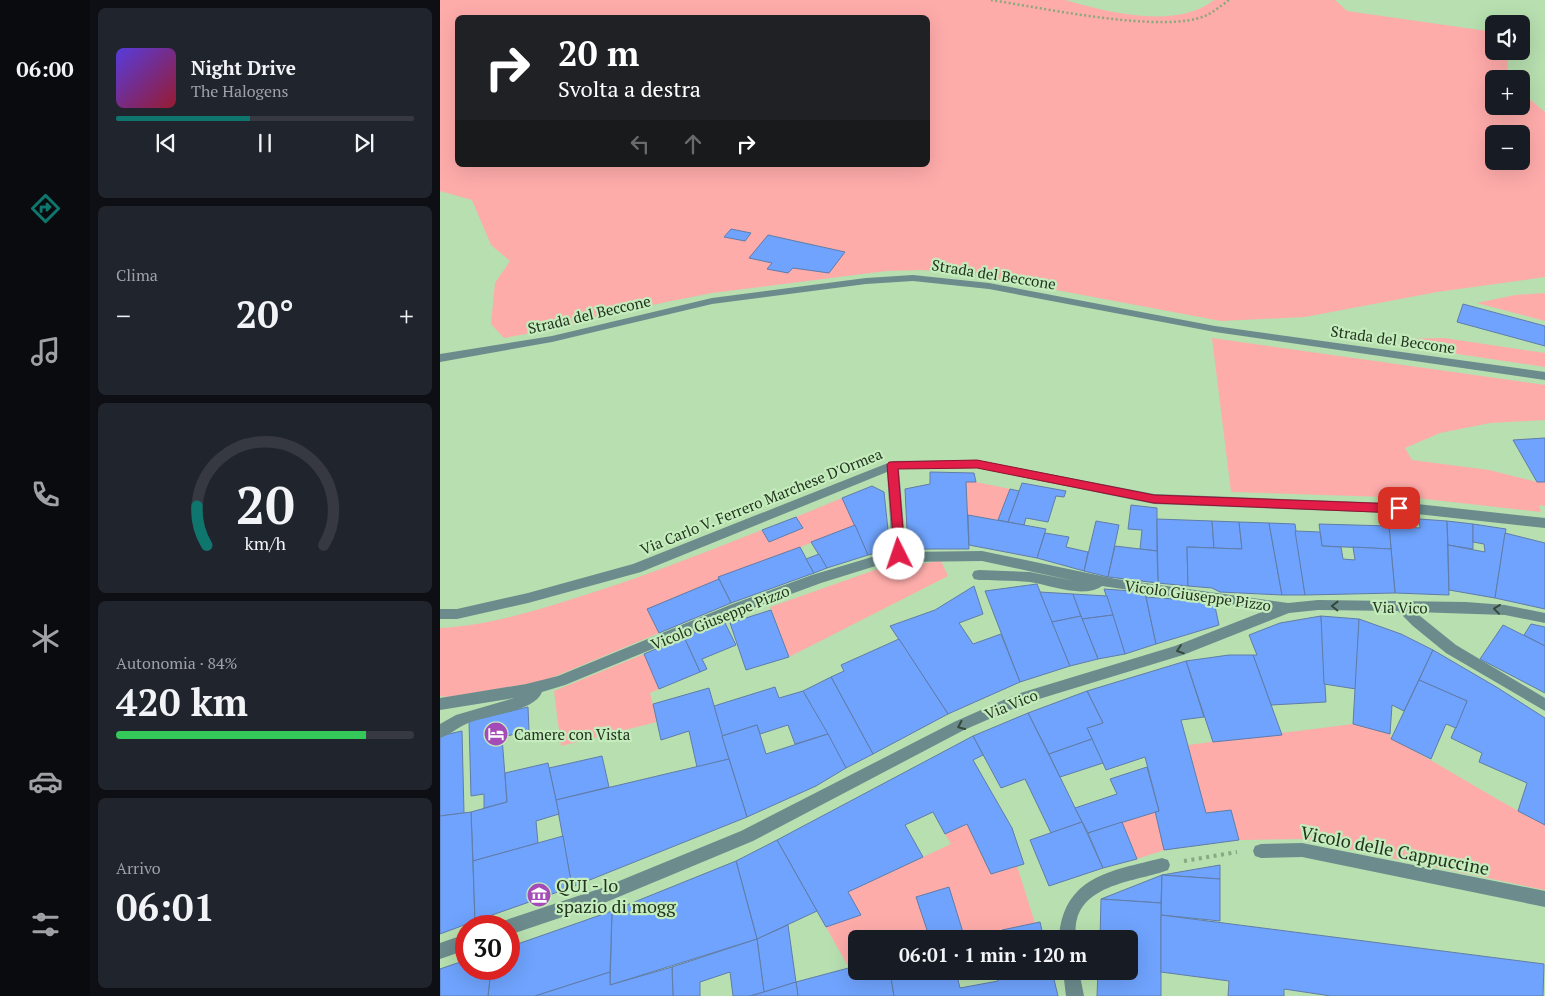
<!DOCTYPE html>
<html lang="it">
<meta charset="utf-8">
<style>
:root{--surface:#171b24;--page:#20242c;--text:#f1f3f6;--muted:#9ea1a6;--line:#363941;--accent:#0f766e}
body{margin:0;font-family:"PT Serif",serif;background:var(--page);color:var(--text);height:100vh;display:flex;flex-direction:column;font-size:19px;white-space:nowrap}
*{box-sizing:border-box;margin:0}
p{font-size:16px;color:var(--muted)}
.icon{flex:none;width:28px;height:28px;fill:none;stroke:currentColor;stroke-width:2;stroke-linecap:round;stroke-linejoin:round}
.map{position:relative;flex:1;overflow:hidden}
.sheet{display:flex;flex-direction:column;gap:8px;padding:8px;background:#0d0f14;width:350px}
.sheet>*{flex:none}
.banner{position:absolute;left:15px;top:15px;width:475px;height:152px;border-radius:8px;box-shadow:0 5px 20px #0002;background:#202124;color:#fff;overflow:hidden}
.buttons{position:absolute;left:1045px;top:15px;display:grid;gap:10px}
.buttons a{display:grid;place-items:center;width:45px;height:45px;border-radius:8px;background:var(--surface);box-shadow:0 5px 20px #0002;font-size:25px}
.speed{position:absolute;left:15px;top:915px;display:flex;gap:10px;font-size:25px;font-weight:700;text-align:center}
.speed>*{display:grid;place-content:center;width:65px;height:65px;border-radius:50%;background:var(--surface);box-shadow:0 5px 20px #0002;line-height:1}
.speed .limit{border:8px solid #d22;background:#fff;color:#111}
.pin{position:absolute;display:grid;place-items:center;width:42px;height:42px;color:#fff;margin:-21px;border-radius:10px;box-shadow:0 2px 8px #0006}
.me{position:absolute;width:55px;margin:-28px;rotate:356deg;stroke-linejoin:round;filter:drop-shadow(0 0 4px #0008)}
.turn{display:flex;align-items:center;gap:18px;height:105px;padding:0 20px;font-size:22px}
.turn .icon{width:65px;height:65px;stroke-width:2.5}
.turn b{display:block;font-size:35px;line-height:42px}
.lanes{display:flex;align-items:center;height:48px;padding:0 20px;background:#0003;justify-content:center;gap:25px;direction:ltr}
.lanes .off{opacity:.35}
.big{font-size:38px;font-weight:700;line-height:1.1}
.sheet .tile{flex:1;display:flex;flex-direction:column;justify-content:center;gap:8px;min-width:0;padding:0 18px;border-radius:8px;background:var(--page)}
.sheet .dial{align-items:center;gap:0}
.dial svg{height:130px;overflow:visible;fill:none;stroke:var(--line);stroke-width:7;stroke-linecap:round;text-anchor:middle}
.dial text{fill:var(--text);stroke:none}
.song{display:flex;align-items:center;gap:15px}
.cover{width:60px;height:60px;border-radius:8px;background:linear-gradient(135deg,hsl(250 70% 55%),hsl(350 70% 35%))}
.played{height:5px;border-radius:2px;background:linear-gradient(90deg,var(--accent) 45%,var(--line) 45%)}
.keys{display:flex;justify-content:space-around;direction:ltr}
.heat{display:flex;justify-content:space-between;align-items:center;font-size:28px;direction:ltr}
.charge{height:8px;border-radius:4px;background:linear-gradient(90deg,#34c759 84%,var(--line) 0)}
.trip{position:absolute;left:408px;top:930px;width:290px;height:50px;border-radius:8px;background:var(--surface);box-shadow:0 5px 20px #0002;font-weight:700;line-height:50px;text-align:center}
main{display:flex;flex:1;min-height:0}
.tab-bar{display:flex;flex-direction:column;width:90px;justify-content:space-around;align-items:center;background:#090b0e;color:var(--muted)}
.tab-bar .icon{width:35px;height:35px}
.tab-bar .on{color:var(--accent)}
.tab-bar b{font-size:22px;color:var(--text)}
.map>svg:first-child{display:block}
.green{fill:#feacaa;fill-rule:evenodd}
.building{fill:#6fa3fd;stroke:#607ca9}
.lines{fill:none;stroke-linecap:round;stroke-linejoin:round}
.path-far1{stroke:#88a881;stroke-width:2.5;stroke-dasharray:2 2.5;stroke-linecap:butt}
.path{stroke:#88a881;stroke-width:4;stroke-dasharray:3 4.5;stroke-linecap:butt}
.minor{fill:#6c8b8d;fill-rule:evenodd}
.oneway{stroke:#35493b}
.route{fill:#e11d48;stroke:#92132f}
.labels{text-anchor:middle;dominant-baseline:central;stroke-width:4.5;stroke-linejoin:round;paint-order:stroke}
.street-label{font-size:15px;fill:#233320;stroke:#c4ecbc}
.poi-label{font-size:15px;fill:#233320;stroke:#c4ecbc;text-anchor:start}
.near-street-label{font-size:18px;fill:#233320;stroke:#c4ecbc}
.near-poi-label{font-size:18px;fill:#233320;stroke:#c4ecbc;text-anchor:start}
</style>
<main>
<nav class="tab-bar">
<b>06:00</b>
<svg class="icon on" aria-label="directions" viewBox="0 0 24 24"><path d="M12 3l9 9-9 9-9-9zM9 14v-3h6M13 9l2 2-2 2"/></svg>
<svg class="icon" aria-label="music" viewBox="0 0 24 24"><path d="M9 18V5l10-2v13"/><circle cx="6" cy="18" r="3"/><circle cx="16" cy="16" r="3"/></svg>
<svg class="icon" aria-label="phone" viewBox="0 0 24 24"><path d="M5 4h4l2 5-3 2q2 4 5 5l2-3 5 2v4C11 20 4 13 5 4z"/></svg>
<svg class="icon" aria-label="climate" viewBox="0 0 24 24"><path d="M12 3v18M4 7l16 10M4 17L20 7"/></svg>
<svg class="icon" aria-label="car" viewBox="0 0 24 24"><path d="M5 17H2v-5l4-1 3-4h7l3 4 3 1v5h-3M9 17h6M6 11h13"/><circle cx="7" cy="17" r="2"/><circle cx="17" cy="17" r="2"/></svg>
<svg class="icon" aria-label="filters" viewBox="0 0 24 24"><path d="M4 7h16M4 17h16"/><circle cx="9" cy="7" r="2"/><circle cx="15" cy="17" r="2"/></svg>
</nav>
<section class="sheet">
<div class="tile">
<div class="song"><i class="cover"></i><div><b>Night Drive</b><p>The Halogens</p></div></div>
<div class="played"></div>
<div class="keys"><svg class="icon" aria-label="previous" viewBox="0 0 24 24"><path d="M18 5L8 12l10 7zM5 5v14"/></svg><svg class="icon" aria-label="pause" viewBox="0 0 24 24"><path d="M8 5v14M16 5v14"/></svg><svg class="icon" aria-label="next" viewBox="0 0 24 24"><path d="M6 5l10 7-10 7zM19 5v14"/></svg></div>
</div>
<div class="tile"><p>Clima</p>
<div class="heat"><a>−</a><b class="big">20°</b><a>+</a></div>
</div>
<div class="tile dial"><svg viewBox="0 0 100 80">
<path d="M14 69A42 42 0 1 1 86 69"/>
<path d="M14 69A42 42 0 0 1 8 45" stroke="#0f766e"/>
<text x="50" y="56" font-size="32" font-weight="700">20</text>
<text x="50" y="72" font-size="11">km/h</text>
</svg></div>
<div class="tile"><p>Autonomia · 84%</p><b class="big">420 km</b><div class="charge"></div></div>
<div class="tile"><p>Arrivo</p><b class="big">06:01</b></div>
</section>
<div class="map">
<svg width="1105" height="996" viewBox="0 0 1105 996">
<rect width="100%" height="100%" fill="#b7dfaf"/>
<g class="green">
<path d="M0,0H625C667,12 736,30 774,0H895L907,11L1054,32V51H1067L1068,75L1071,79H1054V106H1081V92L1105,112V277L997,292L865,317L781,321L541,276L482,270L446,271L272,293L226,302L112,329L64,338L51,324L55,283L70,261L51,245L32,200L0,191ZM18,18H488V165H18ZM1054,134H1081V161H1054Z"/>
<polygon points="1105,293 1105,321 1037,303 1075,295"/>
<polygon points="772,338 1105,385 1105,420 1050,423 1000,433 965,448 972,460 1049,470 1097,482 1105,482 1105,506 1099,505 1101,512 976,498 791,492"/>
<polygon points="1004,338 1105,353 1105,367 958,345 964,339"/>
<polygon points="526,482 536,482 570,489 558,520 528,515"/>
<path d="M402,498L415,525L208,609L219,633L104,681L8,697L0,696V628C44,626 88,613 129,600C195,580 258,555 322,530L329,542L363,528L356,517Z"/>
<polygon points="501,561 508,576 349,657 330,607 435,570"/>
<polygon points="204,654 219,689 210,693 217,722 121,746 114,691"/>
<path d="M913,724L950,734L951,739C1004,765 1052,799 1105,825V890L860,839L799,840L791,810L766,813L748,745Z"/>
<polygon points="715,811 724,850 697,859 682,822"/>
<polygon points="527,824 551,874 577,866 595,923 525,939 508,887 477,897 490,939 416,939 416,966 409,968 386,927 420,915 408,892 511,844 505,834"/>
</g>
<g class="building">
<polygon points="291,229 311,233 305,241 284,237"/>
<polygon points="328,235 405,252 389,273 353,268 348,273 327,269 332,263 309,258"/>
<polygon points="1023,304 1105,326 1105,346 1017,322"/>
<polygon points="1105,438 1105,482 1097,482 1073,440"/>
<polygon points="490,472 534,473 536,482 526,482 529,549 468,549 465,489 490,484"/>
<polygon points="582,483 626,491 624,497 616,496 608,522 586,518 584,525 568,522"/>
<polygon points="432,486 444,492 450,549 428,555 402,498"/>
<polygon points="570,489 579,491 568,522 558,520"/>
<polygon points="691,505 717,508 717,551 700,549 702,530 688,529"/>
<polygon points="528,515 606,529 597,558 529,545"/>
<polygon points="356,517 363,528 329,542 322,530"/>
<polygon points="717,519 772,521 774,548 747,547 748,586 718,583"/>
<polygon points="979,519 1007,521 1009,595 955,593 949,526 980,528"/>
<polygon points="656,521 679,525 668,577 644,571"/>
<polygon points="772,521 799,522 802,549 774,548"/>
<polygon points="1007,521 1033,524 1033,549 1008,545"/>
<polygon points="799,522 829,523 842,595 780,592 772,588 748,586 747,547 802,549"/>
<polygon points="829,523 855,524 865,595 842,595"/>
<polygon points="879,524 949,526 951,549 882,546"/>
<polygon points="1033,524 1066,529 1055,598 1009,590 1008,545 1045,552 1044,544 1033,542"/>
<polygon points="415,525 428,555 387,568 371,542"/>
<polygon points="855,531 880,532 882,546 901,547 903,559 915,560 913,547 951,549 955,593 865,595"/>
<polygon points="605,533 629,537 626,547 648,552 644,571 597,558"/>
<polygon points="1065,533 1105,543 1105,609 1055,598"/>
<polygon points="675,546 717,551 718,583 668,577"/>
<polygon points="360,547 374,573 291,603 278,577"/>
<polygon points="379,554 387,568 374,573 366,559"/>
<polygon points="279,579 291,603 219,633 207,609"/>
<polygon points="597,584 630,666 580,682 545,591"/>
<polygon points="534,586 543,614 519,623 533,644 561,634 580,682 508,714 450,626 495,610"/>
<polygon points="664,589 705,592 716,644 685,654"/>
<polygon points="600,592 633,594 641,616 612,622"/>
<polygon points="633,594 667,596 673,615 642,619"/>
<polygon points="706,597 774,602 779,625 716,644"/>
<polygon points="331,610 349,657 306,670 290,623"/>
<polygon points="673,615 685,654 658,659 642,619"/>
<polygon points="641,616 658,659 630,666 612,622"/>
<polygon points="881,616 886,702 831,705 813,655 817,655 809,635 840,623"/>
<polygon points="881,616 919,619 916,689 884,684"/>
<polygon points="919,619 961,634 993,650 964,711 952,705 950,734 913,724"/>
<polygon points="284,621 296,645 262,659 267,669 260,672 244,637"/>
<polygon points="1091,624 1105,627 1105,646 1084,635"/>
<polygon points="1063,625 1105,646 1105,693 1040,659"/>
<polygon points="244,637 260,672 219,689 204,654"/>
<polygon points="459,639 508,714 433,754 391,677 404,671 401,665"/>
<polygon points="993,650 1058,688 1105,718 1105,825 1078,811 1087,783 1039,762 1042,753 1011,738 1027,701 979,680"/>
<polygon points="789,655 813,655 842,735 773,742 746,661"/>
<polygon points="746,661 764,717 741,720 766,813 791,810 799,840 724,850 715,811 719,811 705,757 666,770 647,728 663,723 647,691"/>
<polygon points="391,677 433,754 406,768 363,691"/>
<polygon points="979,680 1027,701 1016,728 1006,724 991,759 951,739"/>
<polygon points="335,687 339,698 363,691 388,734 355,744 348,725 320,734 317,725 282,736 274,706"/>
<polygon points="269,688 289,759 257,767 249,731 221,740 213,704"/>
<polygon points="647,691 663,723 647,728 652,739 609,754 588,713"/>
<polygon points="88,707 89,731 62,737 67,802 44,808 44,794 31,796 29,721"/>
<polygon points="588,713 620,777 642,822 611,833 585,779 561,788 533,736"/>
<polygon points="317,725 326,754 388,734 406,768 376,786 307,817 282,736"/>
<polygon points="22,731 24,813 0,816 0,736"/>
<polygon points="533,736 543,755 533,760 572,828 584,864 551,874 527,824 505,834 493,812 465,825 483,857 408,892 421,915 386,927 337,840"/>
<polygon points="652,739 663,763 620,777 609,754"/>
<polygon points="162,756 169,787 116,800 109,768"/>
<polygon points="289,759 307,817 132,887 116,800"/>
<polygon points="108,763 119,814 96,821 98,843 33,861 31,812 67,802 65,773"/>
<polygon points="707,767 719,811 648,833 635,808 677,794 670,779"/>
<polygon points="31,812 35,921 0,934 0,816"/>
<polygon points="642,822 663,868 609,886 590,840"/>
<polygon points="682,822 697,859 663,868 648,833"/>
<polygon points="123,836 132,887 35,921 33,861"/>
<polygon points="337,840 377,911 317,939 296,861"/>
<polygon points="296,861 317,939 170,985 172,911"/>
<polygon points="780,865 780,879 722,875"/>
<polygon points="722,875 721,903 661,899"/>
<polygon points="722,875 780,879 780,921 721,915"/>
<polygon points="509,887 525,939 490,939 476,897"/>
<polygon points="661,899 721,903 721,996 657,996 658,971 689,971 689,939 660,939"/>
<polygon points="172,911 170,972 95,996 48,996 51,969 69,969 69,947"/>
<polygon points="721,915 1104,964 1103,996 891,996 844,989 844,996 788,996 789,981 721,972"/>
<polygon points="600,922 604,939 564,939 562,930"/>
<polygon points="348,925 356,982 324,992 317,939"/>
<polygon points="317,939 324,992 310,996 293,996 290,972 260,982 260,996 233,996 232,967"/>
<polygon points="26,960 26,969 51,969 48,996 0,996 0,969"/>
<polygon points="416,966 416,971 450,971 454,996 358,996 356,982"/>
<polygon points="232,967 233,996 95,996 170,972 170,985"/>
<polygon points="450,971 516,971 520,988 558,981 555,971 612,971 618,996 454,996"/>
<polygon points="356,982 358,996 310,996 324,992"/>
</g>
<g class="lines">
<path class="path-far1" d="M551,0C598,7 727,35 767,15C775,11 782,5 789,0"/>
<polyline class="path" points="744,861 797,852"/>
<g class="minor">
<polygon points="473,275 549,283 775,326 1105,372 1105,380 775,332 549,289 473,281 426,284 272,304 112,342 0,362 0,354 112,336 272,298 426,278"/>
<path d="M537,460L714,494L977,504L1105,518V528L977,514L714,504L537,468L459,469L466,552L542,551L676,579L848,603L878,600L1026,602L1065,605L1105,613V623L1065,615L975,612L1016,645L1105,698V711L1006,653L973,626L958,611L878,610L849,613L743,655L586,703L524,730L313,841L164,903L69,935V926H61L63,921L162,888L301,831L514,722L577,694L735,646L827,610L662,586C644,599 610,585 590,582C573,580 556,581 539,580L534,579L532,575L534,571L539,570L590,572L635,581L542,561L464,562L458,559L381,583L300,613L125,685L102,692C94,713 43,715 24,725C16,729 9,735 0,738V724L16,715L74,698L0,710V698L86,684L118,676L290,605L372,575L452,551L447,472L201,572L88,603L17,619H0V609H17L88,593L193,564L453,461Z"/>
<polygon points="862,843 1105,891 1105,907 862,857 821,858 815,856 813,851 815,846 821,844"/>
<path d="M722,858L728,860L730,865L728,870C699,881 647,883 637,919C635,925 636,932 635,939H619C623,876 671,871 722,858Z"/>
<polygon points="26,934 26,950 0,959 0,943"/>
<polygon points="623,971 639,971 644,996 626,996"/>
</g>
</g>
<defs><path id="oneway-chevron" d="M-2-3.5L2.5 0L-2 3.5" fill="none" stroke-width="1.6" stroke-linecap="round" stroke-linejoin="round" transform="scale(1.25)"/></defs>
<g class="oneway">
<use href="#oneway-chevron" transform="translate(895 606) rotate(-179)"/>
<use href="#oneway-chevron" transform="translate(1057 609) rotate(-173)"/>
<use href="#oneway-chevron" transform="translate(740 650) rotate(161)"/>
<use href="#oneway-chevron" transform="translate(521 726) rotate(155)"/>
</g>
<polygon class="route" points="537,460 714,495 959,504 964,508 959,513 714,503 537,468 458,469 465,554 459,559 455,558 447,465 449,462"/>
<defs>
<symbol id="hotel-disc" viewBox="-11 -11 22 22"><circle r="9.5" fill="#a44bb7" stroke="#c4ecbc"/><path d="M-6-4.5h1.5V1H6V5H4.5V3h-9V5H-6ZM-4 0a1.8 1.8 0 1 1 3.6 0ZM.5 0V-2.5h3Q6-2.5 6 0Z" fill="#fff"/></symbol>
<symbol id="museum-disc" viewBox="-11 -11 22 22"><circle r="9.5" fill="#a44bb7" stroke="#c4ecbc"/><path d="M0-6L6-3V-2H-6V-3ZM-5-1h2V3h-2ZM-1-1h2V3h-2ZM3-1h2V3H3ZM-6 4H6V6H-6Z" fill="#fff"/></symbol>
</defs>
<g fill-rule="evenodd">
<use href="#hotel-disc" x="42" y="720" width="28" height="28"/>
<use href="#museum-disc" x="85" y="881" width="28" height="28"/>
</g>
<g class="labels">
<g class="street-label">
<text transform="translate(554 274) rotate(9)">Strada del Beccone</text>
<text transform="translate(149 314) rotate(-13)">Strada del Beccone</text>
<text transform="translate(953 339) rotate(8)">Strada del Beccone</text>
<text transform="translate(321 501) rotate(-22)">Via Carlo V. Ferrero Marchese D'Ormea</text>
<text transform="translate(758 595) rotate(8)">Vicolo Giuseppe Pizzo</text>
<text transform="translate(960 607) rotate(1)">Via Vico</text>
<text transform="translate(280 617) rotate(-22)">Vicolo Giuseppe Pizzo</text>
<text transform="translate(571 704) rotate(-22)">Via Vico</text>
</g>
<g class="poi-label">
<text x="74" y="734">Camere con Vista</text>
</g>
<g class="near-street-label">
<text transform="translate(955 850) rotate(11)">Vicolo delle Cappuccine</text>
</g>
<g class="near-poi-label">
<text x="116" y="885">QUI - lo<tspan x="116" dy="21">spazio di mogg</tspan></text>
</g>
</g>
</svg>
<div class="buttons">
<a><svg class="icon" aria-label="sound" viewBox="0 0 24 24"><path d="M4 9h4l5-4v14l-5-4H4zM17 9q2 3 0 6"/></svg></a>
<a>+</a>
<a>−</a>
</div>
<div class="speed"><div class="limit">30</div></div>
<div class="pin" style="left:959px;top:508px;background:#d93025"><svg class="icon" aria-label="arrive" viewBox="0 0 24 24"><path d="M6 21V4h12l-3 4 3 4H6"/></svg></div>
<svg class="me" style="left:459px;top:554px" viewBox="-20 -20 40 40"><circle r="19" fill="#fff"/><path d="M0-13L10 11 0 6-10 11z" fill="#e11d48"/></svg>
<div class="trip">06:01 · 1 min · 120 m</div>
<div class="banner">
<div class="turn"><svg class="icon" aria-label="right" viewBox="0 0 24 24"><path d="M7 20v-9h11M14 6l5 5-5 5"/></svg><div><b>20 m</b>Svolta a destra</div></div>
<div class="lanes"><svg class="icon off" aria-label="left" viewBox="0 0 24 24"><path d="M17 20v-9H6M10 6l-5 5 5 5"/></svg><svg class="icon off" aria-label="ahead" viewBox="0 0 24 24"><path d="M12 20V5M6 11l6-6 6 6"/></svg><svg class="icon" aria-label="right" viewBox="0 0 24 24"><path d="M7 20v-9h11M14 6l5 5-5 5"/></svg></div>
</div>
</div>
</main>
